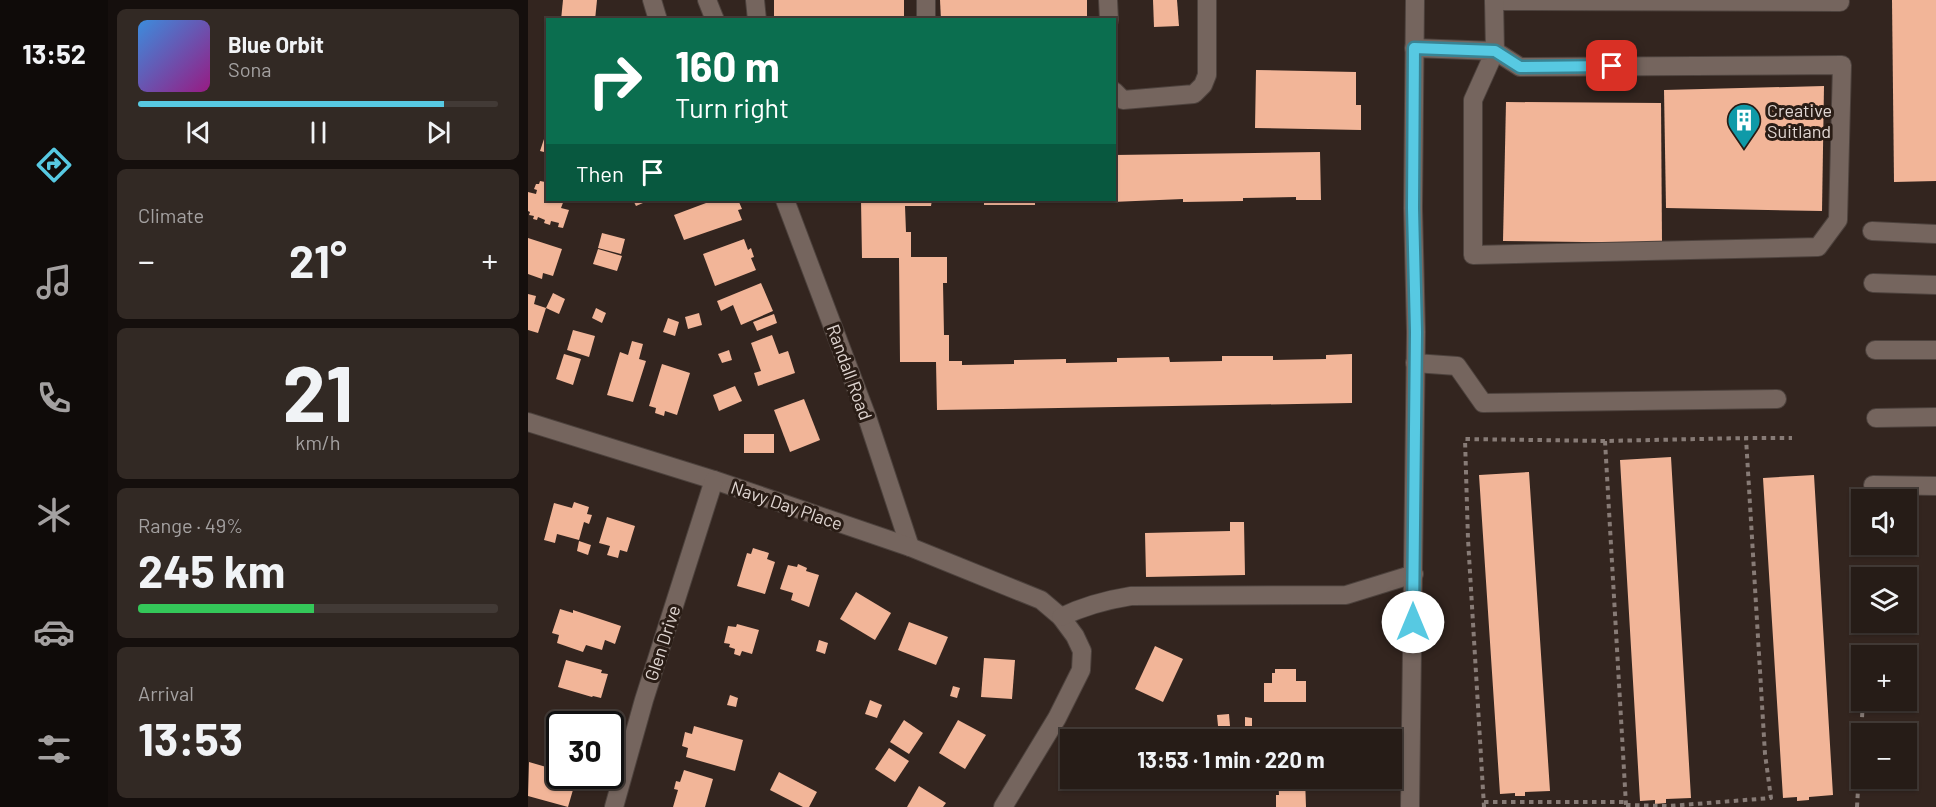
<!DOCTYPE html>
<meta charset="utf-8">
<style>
:root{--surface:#261c17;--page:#322924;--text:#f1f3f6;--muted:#a4a1a1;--line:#423a36;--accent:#57c9e2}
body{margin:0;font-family:Barlow,sans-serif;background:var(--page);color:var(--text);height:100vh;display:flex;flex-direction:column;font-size:22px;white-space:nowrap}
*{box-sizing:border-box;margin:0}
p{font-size:20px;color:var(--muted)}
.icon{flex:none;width:33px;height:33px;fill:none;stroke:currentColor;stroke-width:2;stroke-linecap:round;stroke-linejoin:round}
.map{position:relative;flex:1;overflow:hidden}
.details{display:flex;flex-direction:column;gap:9px;padding:9px;background:#150f0d;width:420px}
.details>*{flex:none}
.guide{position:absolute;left:18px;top:18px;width:570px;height:183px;border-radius:0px;box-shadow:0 2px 4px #0004,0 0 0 2px var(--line);background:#0b6e4f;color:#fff;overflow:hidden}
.controls{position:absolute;left:1323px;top:489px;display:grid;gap:12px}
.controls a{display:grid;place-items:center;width:66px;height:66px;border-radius:0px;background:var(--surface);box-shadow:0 2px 4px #0004,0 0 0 2px var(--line);font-size:30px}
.speed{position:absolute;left:18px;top:711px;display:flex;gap:12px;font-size:30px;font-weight:700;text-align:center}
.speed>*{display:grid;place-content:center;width:78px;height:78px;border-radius:50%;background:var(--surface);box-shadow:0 2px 4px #0004,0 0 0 2px var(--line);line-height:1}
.speed .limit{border:3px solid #111;border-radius:9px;background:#fff;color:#111}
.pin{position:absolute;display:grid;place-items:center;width:51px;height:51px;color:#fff;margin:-26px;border-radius:12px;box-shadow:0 3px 9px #0006}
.me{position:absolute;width:66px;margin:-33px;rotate:0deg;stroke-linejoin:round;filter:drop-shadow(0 0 4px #0008)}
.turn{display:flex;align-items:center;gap:21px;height:126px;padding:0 30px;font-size:27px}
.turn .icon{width:78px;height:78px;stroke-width:2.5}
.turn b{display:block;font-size:42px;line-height:51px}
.then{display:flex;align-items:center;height:57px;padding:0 30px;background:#0003;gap:12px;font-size:22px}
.big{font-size:45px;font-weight:700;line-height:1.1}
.details .tile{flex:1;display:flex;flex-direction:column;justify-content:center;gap:9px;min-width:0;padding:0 21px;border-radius:9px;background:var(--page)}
.details .dial{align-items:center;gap:0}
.dial b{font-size:78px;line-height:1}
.song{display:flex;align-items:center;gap:18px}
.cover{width:72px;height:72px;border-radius:9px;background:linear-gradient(135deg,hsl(210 70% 55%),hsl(310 70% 35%))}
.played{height:6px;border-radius:3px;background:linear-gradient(90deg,var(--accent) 85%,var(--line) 85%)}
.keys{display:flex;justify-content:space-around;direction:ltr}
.heat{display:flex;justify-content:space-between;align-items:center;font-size:33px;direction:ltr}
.charge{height:9px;border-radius:4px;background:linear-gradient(90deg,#34c759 49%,var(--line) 0)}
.trip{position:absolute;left:532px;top:729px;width:342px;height:60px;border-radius:0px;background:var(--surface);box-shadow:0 2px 4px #0004,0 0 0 2px var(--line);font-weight:700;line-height:60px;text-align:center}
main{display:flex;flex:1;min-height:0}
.dock{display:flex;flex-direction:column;width:108px;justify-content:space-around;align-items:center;background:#0f0b09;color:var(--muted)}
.dock .icon{width:42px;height:42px}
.dock .active{color:var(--accent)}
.dock b{font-size:27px;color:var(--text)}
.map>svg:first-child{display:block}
.building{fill:#f2b598}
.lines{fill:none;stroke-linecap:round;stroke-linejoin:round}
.minor-casing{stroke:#4d423d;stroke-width:20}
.path{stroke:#877b76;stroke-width:4;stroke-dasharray:4.5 4.5;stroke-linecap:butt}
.minor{stroke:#75655e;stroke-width:18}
.route-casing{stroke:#398393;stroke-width:15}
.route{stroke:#57c9e2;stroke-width:10}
.labels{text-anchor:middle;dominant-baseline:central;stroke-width:6;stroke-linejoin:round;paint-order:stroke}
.poi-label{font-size:18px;fill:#e0d6d2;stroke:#291c15;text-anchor:start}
.street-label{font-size:18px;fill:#e0d6d2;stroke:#291c15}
</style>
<main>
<nav class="dock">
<b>13:52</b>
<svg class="icon active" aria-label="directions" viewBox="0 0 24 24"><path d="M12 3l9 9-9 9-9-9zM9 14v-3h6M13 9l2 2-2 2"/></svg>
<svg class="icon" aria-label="music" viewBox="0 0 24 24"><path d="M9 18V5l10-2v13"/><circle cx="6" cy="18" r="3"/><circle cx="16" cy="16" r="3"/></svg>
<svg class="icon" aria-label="phone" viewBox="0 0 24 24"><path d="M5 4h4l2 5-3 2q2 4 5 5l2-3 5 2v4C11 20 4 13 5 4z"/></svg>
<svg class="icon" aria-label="climate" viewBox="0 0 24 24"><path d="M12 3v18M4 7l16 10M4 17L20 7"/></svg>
<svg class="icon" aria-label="car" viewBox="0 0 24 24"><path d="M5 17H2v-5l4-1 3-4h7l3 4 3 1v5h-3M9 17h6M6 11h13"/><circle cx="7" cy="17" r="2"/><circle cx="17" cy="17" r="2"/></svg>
<svg class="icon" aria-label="filters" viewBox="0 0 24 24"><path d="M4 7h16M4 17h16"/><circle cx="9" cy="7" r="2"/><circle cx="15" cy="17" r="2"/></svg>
</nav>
<section class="details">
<div class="tile">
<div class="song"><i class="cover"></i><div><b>Blue Orbit</b><p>Sona</p></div></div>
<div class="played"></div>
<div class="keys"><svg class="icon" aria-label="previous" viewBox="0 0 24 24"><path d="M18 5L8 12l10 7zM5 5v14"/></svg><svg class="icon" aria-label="pause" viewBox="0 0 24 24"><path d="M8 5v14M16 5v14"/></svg><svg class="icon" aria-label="next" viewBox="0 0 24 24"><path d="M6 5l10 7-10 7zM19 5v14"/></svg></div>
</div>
<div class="tile"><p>Climate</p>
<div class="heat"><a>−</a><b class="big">21°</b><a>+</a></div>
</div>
<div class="tile dial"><b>21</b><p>km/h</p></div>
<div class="tile"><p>Range · 49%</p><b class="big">245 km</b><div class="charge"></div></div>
<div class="tile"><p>Arrival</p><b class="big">13:53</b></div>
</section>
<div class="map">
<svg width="1408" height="807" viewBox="0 0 1408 807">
<rect width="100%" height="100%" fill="#33251f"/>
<g class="building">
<polygon points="35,0 69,0 67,20 33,20"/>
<rect x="246" y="0" width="130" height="20"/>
<polygon points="412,0 559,0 559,20 413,20"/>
<polygon points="625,0 649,0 651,26 626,27"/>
<polygon points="1364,0 1408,0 1408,181 1366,182"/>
<polygon points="728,70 828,72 828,105 833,105 833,130 727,128"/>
<polygon points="1296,86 1294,211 1138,208 1136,90"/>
<polygon points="978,102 1133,103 1134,243 975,241"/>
<polygon points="17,136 20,137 20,153 12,151"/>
<polygon points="792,152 793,200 768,200 768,197 715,198 715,201 655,202 655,199 560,203 560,200 586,200 586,155"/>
<polygon points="20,177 20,200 36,200 33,208 41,210 35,228 30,227 31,223 23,221 22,225 16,223 17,220 10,217 9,220 5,219 6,216 1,215 2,212 0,211 0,192 8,194 9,190 6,189 8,184 11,184 12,181 17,182"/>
<polygon points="105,200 122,200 108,206"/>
<polygon points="186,200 206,200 208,203 211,202 214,209 210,210 214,220 156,240 146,215"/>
<polygon points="333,200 404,200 403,206 377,206 378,232 383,232 383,257 419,257 419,283 415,283 416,335 421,335 421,361 434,361 434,365 486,364 486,360 538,359 538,363 589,362 589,358 641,357 642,362 694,361 694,356 745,356 745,360 798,359 798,355 824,354 824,403 409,410 408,362 372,362 371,258 334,258"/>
<rect x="456" y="200" width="51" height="5"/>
<polygon points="74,233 97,239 93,254 70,248"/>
<polygon points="0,238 34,249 25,276 15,273 14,279 0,274"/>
<polygon points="216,239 220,250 223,248 226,257 223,258 228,270 187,286 175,254"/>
<polygon points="70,249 94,256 89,271 65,264"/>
<polygon points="233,283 245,311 213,325 205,305 193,311 189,301"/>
<polygon points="25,293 37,299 31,314 18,308"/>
<polygon points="0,294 8,296 6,304 18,308 10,333 0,330"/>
<polygon points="68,308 78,313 74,323 64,318"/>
<polygon points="171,313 174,325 160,329 157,317"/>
<polygon points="246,314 249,323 229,331 225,322"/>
<polygon points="140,318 151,322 147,336 135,332"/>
<polygon points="45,330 67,336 61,357 39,350"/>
<polygon points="244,335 251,354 260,351 267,373 230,386 226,373 233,371 223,343"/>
<polygon points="104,341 115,344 111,359 118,361 105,402 79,395 92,352 100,355"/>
<polygon points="201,350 204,360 194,363 190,354"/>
<polygon points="36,354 53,359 45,385 28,379"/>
<polygon points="134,364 162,373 149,415 137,411 136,416 127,413 128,408 121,406"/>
<polygon points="207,386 214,401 191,411 185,395"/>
<polygon points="276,399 292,440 262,452 246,410"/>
<rect x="216" y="434" width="30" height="19"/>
<polygon points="1143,457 1163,798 1138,799 1138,803 1127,804 1127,800 1112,801 1092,460"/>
<polygon points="1001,472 1022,791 997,792 997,796 987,796 987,793 972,794 951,475"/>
<polygon points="1286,475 1305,795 1281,797 1281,800 1269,801 1269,797 1255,798 1235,478"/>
<polygon points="46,502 61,507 59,514 64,515 61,524 56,522 51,540 29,534 27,543 16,540 26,503 44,508"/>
<polygon points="79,517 107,526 99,552 92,550 90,558 79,555 82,546 71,543"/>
<polygon points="702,522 716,522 717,575 618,577 617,533 702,531"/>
<polygon points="51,541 63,545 60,555 49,551"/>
<polygon points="225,548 241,553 239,559 247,562 237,594 209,586 219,553 223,554"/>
<polygon points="270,564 279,568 278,571 291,575 281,607 263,600 265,593 252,589 260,565 269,567"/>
<polygon points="328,592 363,613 347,640 312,619"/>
<polygon points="32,609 45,613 45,610 93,626 87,644 77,640 74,650 58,645 55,652 29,643 31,635 24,633"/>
<polygon points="381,622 420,637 408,665 370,650"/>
<polygon points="209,624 231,630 224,654 214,651 212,656 206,654 207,649 201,647 202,644 196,643 200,626 208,627"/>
<polygon points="291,640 300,643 297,654 288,651"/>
<polygon points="627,646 655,659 635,702 607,689"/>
<polygon points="456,658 487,660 484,699 453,697"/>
<polygon points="38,660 74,670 73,673 80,674 73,698 65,696 64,697 30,687"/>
<polygon points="747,669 768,669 768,681 778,681 778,702 736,702 736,683 744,683 744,673 747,673"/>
<polygon points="425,686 432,688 429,698 422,696"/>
<polygon points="202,695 210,698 208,707 199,705"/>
<polygon points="342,700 354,705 349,718 337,714"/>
<polygon points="25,714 60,724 32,724 32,746 16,741"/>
<polygon points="701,714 702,726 690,726 689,715"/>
<polygon points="717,717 724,718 724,726 717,726"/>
<polygon points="376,720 395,733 381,754 362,742"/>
<polygon points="430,720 458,735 437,769 411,753"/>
<polygon points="166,726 215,740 207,771 158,757 160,748 154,746 157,732 164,734"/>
<polygon points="361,748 381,761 367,782 347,769"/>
<polygon points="1,762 32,771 32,776 49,776 40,807 0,796"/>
<polygon points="156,770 185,779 177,807 145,807 150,790 146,789 148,781 152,782"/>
<polygon points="251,772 289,792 281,807 275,807 242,790"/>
<rect x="561" y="778" width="43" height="11"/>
<polygon points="750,778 777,778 778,807 748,807 748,795 751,795"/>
<polygon points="391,786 418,803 415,807 379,807"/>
</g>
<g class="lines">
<defs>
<g id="minor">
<polyline points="124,0 130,20"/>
<polyline points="179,0 187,20"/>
<polyline points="227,0 229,20"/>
<polyline points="398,0 398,20"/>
<polyline points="580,0 581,20"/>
<polyline points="966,1 1312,2"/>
<polyline points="886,48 967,51 992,67 1314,65 1310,220 1290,247 945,255 945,100 967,51 966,0"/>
<polyline points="586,91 595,100 666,94 675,85 679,75 679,0"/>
<polyline points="257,200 339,417 382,547"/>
<polyline points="1344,231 1408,234"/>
<polyline points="1345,283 1408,285"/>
<polyline points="1347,350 1408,350"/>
<polyline points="887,363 929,366 955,403 1249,399"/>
<polyline points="1348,418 1408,417"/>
<polyline points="0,422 186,480 382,547 513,600 533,617 547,636 554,651 553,670 529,718 475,807"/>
<polyline points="1345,485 1408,486"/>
<path d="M533,617C556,606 578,600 603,596L818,595L886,574"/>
<polyline points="86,807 116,700 186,480"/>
<polyline points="882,807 888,332 885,208 887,0"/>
</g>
</defs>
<use href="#minor" class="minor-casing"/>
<g class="path">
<polyline points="1077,441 1098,805"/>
<polyline points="956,802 1098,802"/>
<polyline points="1098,805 1141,806 1243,798 1237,754 1218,438 1264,438"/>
<polyline points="956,807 940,539 937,439 1077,441 1218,438"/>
<polyline points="1329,807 1335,700"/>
</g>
<use href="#minor" class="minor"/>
</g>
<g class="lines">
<defs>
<polyline id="route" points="885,622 888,332 885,208 886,48 967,51 992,67 1084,66"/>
</defs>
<use href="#route" class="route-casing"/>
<use href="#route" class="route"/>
</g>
<defs>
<symbol id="building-pin" viewBox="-11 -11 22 30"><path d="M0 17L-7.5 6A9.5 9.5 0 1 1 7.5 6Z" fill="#0f9aa8" stroke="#291c15"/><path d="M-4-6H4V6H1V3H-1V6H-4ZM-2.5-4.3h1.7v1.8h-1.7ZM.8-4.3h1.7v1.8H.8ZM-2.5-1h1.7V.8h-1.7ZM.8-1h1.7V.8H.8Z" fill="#fff"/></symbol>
</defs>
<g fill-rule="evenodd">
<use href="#building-pin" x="1197" y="101" width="38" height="52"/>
</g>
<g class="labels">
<g class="poi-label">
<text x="1239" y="110">Creative<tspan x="1239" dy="21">Suitland</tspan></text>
</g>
<g class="street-label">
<text transform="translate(322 372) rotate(70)">Randall Road</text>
<text transform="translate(259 505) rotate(19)">Navy Day Place</text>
<text transform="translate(134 643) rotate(-72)">Glen Drive</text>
</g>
</g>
</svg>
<div class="controls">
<a><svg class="icon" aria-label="sound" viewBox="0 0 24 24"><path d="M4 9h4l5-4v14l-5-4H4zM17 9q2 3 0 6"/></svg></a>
<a><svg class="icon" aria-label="layers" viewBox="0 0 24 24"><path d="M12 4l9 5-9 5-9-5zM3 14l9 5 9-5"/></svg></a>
<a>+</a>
<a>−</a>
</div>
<div class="speed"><div class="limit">30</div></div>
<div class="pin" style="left:1084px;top:66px;background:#d93025"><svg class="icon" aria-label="arrive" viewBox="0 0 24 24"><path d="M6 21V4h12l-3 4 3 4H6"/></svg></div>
<svg class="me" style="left:885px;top:622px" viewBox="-20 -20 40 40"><circle r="19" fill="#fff"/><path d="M0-13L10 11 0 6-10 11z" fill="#57c9e2"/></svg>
<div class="trip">13:53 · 1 min · 220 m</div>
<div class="guide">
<div class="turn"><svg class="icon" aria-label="right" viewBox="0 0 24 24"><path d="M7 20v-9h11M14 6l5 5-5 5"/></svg><div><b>160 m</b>Turn right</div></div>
<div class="then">Then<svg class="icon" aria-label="arrive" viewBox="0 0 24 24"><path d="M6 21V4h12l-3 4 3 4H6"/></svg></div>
</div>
</div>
</main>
